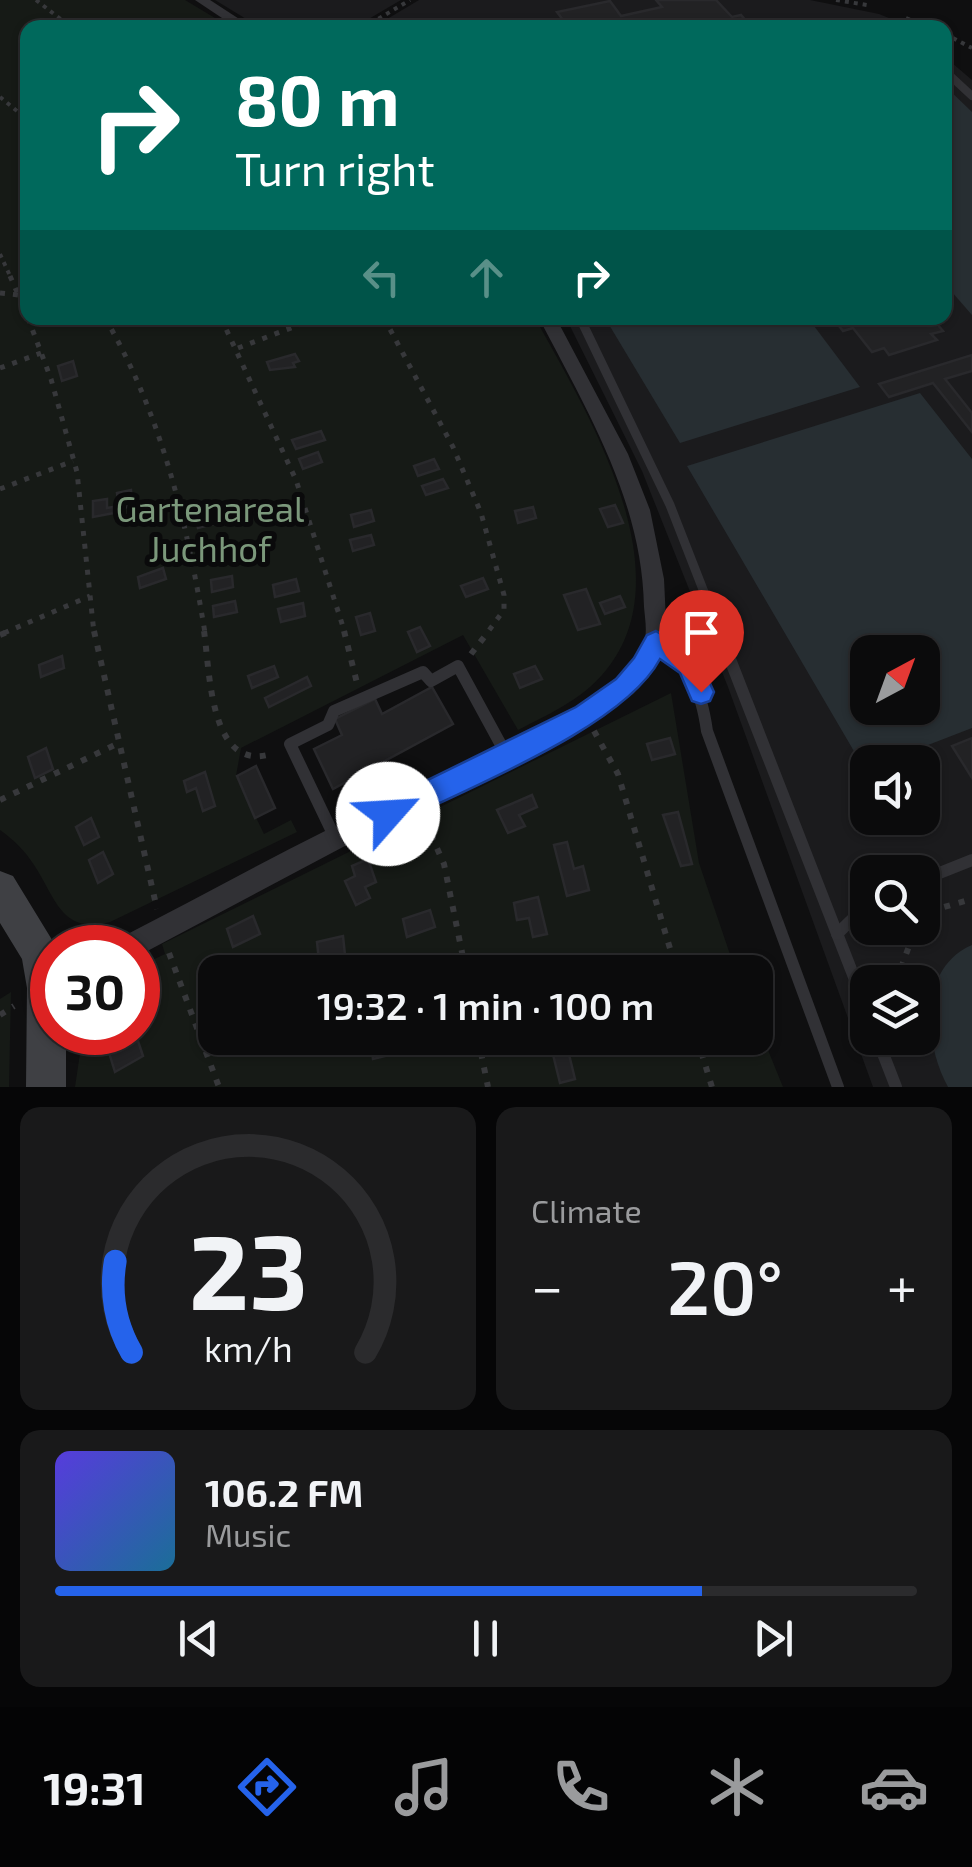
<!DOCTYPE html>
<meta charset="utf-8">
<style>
:root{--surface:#0b0b0c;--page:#19191a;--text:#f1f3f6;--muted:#9a9b9d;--line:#2b2b2d;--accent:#2563eb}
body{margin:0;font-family:"Exo 2",sans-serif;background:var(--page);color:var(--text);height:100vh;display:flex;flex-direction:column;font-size:38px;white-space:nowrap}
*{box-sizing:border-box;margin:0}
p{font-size:32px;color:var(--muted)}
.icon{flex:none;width:55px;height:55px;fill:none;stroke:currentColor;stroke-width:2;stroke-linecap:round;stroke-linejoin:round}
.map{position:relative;height:1087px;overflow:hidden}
.panel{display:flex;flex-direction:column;gap:20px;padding:20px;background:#060607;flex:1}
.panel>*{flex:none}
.top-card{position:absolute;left:20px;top:20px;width:932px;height:305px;border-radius:20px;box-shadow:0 2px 8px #0004,0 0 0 2px var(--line);background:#00695c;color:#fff;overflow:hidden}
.needle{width:65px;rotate:41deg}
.controls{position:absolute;left:850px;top:635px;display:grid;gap:20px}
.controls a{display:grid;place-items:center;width:90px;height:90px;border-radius:20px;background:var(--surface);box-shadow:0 2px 8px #0004,0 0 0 2px var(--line);font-size:50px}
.speed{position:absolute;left:30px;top:925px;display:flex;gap:20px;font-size:50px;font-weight:700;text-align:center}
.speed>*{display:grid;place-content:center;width:130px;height:130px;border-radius:50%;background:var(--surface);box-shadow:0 2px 8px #0004,0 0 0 2px var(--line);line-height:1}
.speed .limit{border:15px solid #d22;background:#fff;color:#111}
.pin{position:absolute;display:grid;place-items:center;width:85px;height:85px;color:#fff;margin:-102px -42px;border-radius:50% 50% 50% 0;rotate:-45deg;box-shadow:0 0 10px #0007}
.pin .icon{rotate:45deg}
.me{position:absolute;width:110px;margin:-55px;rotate:64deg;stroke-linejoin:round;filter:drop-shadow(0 0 8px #0008)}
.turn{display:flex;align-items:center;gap:35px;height:210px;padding:0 50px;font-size:45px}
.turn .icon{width:130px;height:130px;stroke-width:2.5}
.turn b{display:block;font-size:70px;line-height:85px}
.lanes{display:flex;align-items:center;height:95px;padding:0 50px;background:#0003;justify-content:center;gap:50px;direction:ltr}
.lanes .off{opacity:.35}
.big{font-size:75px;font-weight:600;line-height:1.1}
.panel .widget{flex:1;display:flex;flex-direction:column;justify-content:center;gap:15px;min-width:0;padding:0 35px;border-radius:20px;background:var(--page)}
.panel .dial{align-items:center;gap:0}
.dial svg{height:260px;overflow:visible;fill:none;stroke:var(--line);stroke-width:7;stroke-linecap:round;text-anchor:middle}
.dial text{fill:var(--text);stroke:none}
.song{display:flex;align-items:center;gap:30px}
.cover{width:120px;height:120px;border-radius:15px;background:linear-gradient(135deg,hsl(250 70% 55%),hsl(200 70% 35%))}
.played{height:10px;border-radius:5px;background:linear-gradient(90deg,var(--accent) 75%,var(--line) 75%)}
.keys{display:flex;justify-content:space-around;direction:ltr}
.heat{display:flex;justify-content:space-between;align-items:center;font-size:55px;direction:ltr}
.panel .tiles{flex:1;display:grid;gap:20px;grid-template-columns:1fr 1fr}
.widget:last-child{grid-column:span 2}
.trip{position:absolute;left:198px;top:955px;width:575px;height:100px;border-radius:20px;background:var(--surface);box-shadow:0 2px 8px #0004,0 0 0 2px var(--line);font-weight:600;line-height:100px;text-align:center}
.menu{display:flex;height:160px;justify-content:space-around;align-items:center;background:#040405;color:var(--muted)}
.menu .icon{width:70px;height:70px}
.menu .selected{color:var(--accent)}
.menu b{font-size:45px;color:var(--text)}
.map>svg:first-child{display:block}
.built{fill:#1b1b1d;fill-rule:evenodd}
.green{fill:#161a16}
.water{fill:#272e32;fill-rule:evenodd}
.building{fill:#222224;stroke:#29292c;stroke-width:2.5}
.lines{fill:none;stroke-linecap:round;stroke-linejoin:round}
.path-far2{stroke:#37383b;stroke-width:4;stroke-dasharray:4 5;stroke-linecap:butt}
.path-far1{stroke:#37383b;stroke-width:5;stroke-dasharray:5 8;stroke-linecap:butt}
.path{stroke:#37383b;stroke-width:6;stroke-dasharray:6 9;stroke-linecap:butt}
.lane-far2{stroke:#313135;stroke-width:8}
.lane-far1{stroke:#313135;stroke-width:9}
.lane{stroke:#313135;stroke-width:12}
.street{fill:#313135;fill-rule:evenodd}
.secondary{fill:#3f4044;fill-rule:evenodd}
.route{fill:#2563eb;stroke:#184099;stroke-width:2.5}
.labels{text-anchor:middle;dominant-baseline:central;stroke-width:10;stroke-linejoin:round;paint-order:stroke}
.park-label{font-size:35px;fill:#7b987b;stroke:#0a0a0b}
</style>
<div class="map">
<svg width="972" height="1087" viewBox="0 0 972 1087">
<rect width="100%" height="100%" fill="#0f0f10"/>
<g class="built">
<polygon points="215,0 401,0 355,27 261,28"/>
<polygon points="419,0 810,0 879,14 911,27 372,28"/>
<path d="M945,57L972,80V1087H873L728,687L642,471L566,318H945ZM868,652H922V708H868ZM868,762H922V818H868ZM868,872H922V928H868ZM868,982H922V1038H868Z"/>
</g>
<g class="green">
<path d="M0,0H185L230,27L28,28V318H535C584,407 683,566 610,665C587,697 553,712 518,730L463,635L241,748L236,776L264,834L291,820L297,832L110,922C61,935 56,898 34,865C26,852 13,839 0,830Z"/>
<polygon points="671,693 699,863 736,972 215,972 215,1038 755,1038 755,1018 783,1087 75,1087 83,1033 138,1032 138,967 165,954 162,944"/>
<polygon points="11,992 9,1087 0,1087 0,999"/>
</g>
<g class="water">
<polygon points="945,86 972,112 972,315 945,284"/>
<polygon points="605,318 808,318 860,387 680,443"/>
<path d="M920,393L972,459V728L884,762H868L865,770L687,466ZM922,652V708H868V652Z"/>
<path d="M972,945V1087H948C924,1044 918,968 972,945Z"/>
</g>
<g class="building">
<polygon points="656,0 716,0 732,17 741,15 752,28 569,28 557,12 610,1 621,16 662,7"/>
<polygon points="833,318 932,318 943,331 931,334 937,340 889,355 884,348 872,352 853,328 843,331"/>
<polygon points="295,354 299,361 293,363 295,367 270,370 267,362"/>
<polygon points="972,355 972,371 945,379 972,413 972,432 933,383 889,397 879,384"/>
<polygon points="73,361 77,376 62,381 58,366"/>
<polygon points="321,431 325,440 296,449 292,440"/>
<polygon points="318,452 322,462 303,469 299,459"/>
<polygon points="434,459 439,469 418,476 414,466"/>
<polygon points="443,479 448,488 426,495 422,486"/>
<polygon points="131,490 132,506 119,509 117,493"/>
<polygon points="107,499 107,508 113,507 114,513 93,517 93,501"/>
<polygon points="615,505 623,523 608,527 600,509"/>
<polygon points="533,507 536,518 518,523 515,511"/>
<polygon points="371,510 374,521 354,527 351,515"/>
<polygon points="218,512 221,522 198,528 196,518"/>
<polygon points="371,535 374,545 353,551 350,540"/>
<polygon points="163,568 166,579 140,588 138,577"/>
<polygon points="232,576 233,587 212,592 211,580"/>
<polygon points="483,578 488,589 466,597 461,586"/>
<polygon points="296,579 299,591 275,597 273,585"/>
<polygon points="586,589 600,624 578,630 564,595"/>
<polygon points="620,596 625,607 605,614 600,603"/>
<polygon points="235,601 237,612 214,617 213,606"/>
<polygon points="303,603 305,616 281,622 278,609"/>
<polygon points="370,613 375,631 361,635 356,617"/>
<polygon points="420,627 430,646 417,652 408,632"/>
<polygon points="62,656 64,668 41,677 39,665"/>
<polygon points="274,666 278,677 252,688 248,676"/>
<polygon points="535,666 542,679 520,688 514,674"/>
<polygon points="307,677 311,686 269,707 265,698"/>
<polygon points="432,687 453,724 333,789 314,749 342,735 335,719 375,699 382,714"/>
<polygon points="670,738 675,754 652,760 647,744"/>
<polygon points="972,738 972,778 952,746"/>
<polygon points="46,748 53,769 35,778 28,757"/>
<polygon points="256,766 275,808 255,818 237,776"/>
<polygon points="205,772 215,806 203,811 196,788 187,792 184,781"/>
<polygon points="532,795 537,807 519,815 525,826 508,833 497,810"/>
<polygon points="678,812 692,864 681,866 663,815"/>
<polygon points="91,818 99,837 84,845 76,827"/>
<polygon points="567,842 574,869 583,866 589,890 567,896 554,845"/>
<polygon points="103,852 113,874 98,883 89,860"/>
<polygon points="368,859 376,882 365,887 370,898 356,905 345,881 355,876 352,866"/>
<polygon points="538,897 547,934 533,937 529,918 517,920 514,903"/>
<polygon points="430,910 435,927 407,937 403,919"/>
<polygon points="253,916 260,934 233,947 227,929"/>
<polygon points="343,936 345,955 319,961 317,942"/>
<polygon points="129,1032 135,1032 143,1056 115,1072 107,1046"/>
<polygon points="370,1038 399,1038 401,1052 373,1059"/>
<polygon points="549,1038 565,1038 575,1079 560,1083"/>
</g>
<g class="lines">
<g class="path-far2">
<polyline points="36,0 72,28"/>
<polyline points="836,0 867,5"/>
<polyline points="906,18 931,28"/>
<polyline points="363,28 410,0"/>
<polyline points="945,34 972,48"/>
<polyline points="0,97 28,120"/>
<polyline points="0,254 11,278"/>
</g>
<g class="path-far1">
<polyline points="10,276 28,317"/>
<polyline points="0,293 28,296"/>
<polyline points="28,318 51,379 77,472 94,633"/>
<path d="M105,318C162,415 187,523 205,633"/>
<polyline points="221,318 296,480 345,633"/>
<polyline points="384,318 453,447 481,513 504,595 504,610 487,633"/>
<polyline points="238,348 304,323 302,318"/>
<polyline points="0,368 41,353"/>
<polyline points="0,489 73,461"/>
<polyline points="4,633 90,596"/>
</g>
<g class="path">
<polyline points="94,631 157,909"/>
<path d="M204,631C210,670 209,776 274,753"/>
<polyline points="344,631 357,683"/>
<polyline points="0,635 10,631"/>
<polyline points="471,654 489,631"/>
<polyline points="594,731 618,774 677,972"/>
<polyline points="0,800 119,743"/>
<polyline points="425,821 444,864 466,972"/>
<polyline points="922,927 944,907 972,899"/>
<polyline points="169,953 219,1087"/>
<polyline points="896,982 913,935 921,928"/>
<polyline points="0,1015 14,1006"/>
<polyline points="478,1038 488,1087"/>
<polyline points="697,1038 712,1087"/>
</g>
<g class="lane-far2">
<polyline points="845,28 871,22 893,28"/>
<polyline points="945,71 972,96"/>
</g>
<polyline class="lane-far1" points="580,318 670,505 720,633"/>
<g class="lane">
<polyline points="719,631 868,1013"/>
<path d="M656,642C691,667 701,689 707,731L838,1087"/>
<polyline points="335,838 290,744 328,725 334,711 423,672 431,681 458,666 507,756"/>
<polyline points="922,880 972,860"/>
<polyline points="837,934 868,904"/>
<polyline points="877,1038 896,1087"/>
</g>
<g class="street">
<polygon points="195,0 210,0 253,28 237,28"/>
<path d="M539,318H556L628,454L650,510L664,579L667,642L651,674L633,694L555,745L343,847L138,956V948H115L118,939C188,903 257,865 327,830C393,797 619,707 643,645C648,634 645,619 644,607C642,500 587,411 539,318Z"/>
</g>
<polygon class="secondary" points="0,871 13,876 57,948 52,948 52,1032 66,1032 66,1087 26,1087 27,988 22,959 0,923"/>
</g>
<path class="route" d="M656,631L698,657L714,692L710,701L701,704L692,701L680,673L660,659C624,727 469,787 398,823L388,827L379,823L375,814L379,804L576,707L616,679L634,658L647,635Z"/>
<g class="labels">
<g class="park-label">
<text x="210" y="508">Gartenareal<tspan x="210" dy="40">Juchhof</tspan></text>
</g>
</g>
</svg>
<div class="controls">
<a><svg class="needle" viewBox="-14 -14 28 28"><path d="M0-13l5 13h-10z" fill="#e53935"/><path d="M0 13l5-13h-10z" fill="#9a9b9d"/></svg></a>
<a><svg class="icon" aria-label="sound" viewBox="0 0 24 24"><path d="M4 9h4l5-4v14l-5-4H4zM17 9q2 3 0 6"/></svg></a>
<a><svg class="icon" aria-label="search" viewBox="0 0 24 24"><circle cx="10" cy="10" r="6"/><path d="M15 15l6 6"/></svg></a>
<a><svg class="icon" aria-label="layers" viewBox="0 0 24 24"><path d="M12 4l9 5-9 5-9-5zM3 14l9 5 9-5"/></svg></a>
</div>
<div class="speed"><div class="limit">30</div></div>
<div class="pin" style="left:701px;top:692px;background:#d93025"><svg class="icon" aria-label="arrive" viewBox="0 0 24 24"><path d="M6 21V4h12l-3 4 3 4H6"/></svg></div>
<svg class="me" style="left:388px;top:814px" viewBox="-20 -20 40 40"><circle r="19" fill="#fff"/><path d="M0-13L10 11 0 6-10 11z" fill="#2563eb"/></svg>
<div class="trip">19:32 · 1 min · 100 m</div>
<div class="top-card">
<div class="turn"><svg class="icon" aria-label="right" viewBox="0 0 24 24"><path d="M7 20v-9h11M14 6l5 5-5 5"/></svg><div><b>80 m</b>Turn right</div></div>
<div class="lanes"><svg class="icon off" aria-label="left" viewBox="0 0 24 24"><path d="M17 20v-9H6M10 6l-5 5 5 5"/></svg><svg class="icon off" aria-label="ahead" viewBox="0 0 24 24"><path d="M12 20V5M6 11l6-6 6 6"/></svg><svg class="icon" aria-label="right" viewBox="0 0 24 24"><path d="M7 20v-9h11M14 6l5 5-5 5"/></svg></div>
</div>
</div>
<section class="panel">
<div class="tiles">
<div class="widget dial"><svg viewBox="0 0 100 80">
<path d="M14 69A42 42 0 1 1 86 69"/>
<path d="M14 69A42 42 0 0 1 9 41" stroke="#2563eb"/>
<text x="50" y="56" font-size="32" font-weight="700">23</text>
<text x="50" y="72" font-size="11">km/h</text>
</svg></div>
<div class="widget"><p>Climate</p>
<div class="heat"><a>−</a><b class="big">20°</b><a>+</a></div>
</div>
<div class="widget">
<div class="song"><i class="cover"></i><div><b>106.2 FM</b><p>Music</p></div></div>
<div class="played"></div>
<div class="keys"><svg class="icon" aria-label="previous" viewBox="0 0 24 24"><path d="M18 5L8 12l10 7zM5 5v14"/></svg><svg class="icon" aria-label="pause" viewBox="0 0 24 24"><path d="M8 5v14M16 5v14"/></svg><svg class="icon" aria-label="next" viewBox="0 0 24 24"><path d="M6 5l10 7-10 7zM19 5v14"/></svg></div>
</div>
</div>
</section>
<nav class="menu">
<b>19:31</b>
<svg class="icon selected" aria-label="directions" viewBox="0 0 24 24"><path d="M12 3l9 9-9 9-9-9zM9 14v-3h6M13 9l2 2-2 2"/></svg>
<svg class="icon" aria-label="music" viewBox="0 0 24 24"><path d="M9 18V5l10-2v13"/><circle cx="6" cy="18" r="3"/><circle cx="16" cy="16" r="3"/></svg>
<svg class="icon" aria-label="phone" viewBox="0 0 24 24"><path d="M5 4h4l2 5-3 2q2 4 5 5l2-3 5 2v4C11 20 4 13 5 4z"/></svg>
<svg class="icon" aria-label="climate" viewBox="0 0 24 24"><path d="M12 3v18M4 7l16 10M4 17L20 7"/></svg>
<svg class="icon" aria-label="car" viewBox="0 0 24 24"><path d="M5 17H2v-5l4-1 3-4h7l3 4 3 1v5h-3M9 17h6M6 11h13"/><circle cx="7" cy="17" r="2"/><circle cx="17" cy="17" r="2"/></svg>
</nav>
